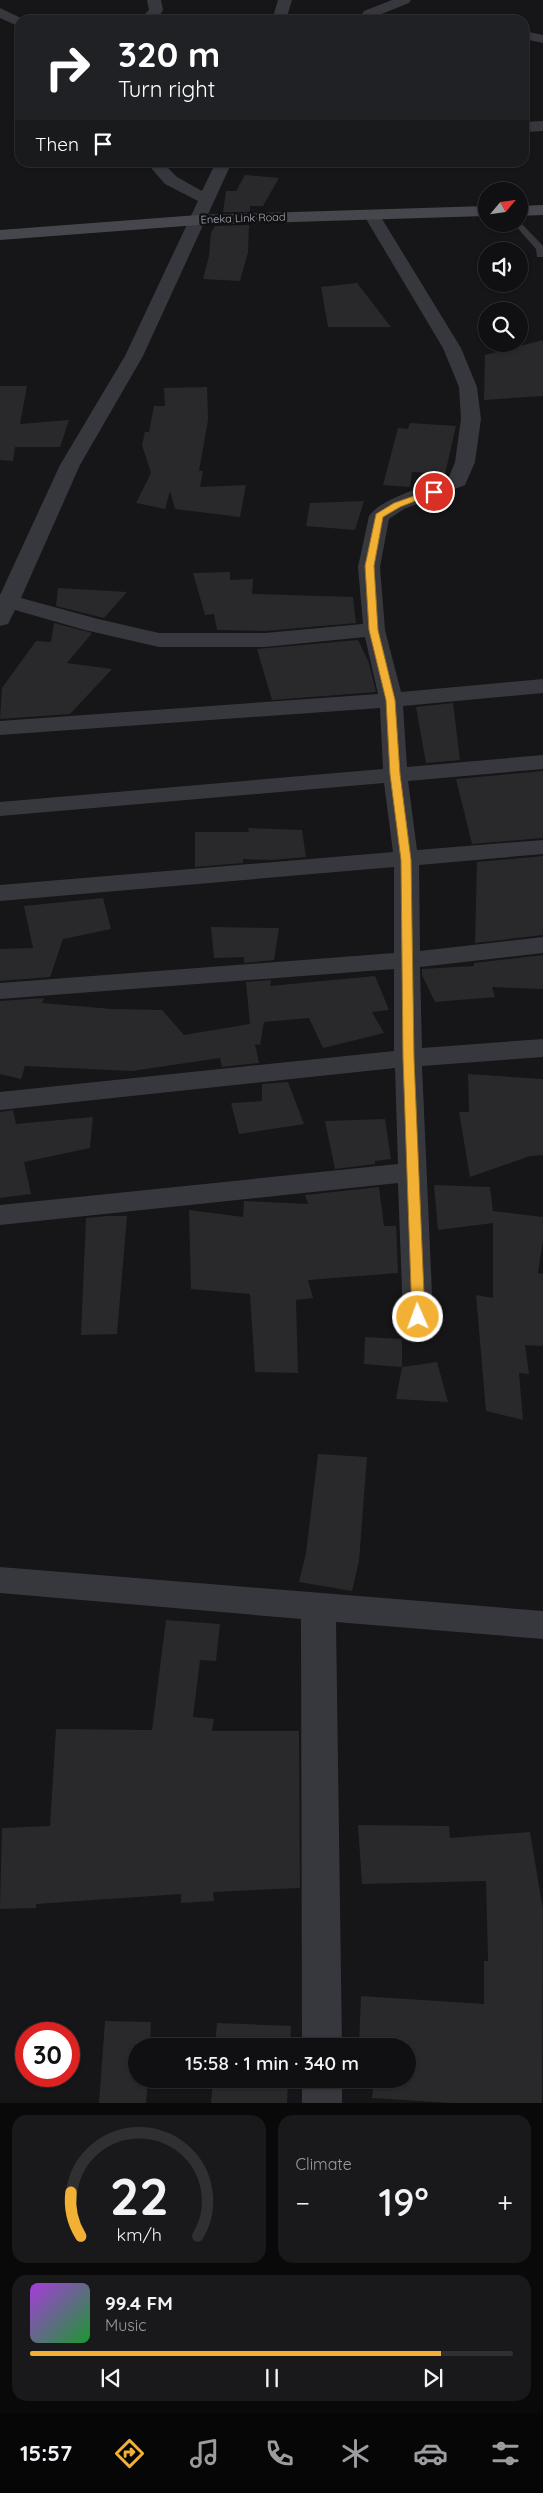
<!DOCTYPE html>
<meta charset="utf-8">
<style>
:root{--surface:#101012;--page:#19191b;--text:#f1f3f6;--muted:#9c9d9f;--line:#303032;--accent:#f2b134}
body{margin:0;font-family:Quicksand,sans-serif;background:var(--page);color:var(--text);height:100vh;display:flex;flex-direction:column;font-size:19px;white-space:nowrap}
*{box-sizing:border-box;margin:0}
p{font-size:16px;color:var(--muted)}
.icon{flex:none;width:28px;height:28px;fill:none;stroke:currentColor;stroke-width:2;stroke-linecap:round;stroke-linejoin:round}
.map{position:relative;height:2103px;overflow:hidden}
.side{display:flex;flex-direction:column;gap:12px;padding:12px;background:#09090a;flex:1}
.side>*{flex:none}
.top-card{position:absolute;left:15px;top:15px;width:514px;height:152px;border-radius:15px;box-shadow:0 1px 4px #0004,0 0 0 1px var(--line);background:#202124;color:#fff;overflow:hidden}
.needle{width:32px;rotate:61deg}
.tools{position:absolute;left:478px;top:182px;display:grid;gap:10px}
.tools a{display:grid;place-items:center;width:50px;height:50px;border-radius:50%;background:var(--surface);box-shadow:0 1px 4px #0004,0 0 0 1px var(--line);font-size:25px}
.speed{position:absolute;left:15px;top:2022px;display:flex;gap:10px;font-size:25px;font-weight:700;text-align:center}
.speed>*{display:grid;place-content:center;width:65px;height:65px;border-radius:50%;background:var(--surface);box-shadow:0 1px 4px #0004,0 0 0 1px var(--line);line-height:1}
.speed .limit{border:8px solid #d22;background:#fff;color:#111}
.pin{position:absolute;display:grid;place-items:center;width:42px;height:42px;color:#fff;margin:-21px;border:2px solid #fff;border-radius:50%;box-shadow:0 1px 5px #0007}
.me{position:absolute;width:55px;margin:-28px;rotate:358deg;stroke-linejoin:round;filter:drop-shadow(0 0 4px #0008)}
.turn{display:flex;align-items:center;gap:18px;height:105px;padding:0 20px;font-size:22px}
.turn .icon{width:65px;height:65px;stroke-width:2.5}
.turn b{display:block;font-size:35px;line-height:42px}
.then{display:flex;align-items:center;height:48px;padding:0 20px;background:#0003;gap:10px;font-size:19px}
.big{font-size:38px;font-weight:600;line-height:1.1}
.side .tile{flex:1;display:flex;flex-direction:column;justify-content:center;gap:8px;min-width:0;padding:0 18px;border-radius:15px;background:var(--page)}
.side .dial{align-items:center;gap:0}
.dial svg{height:130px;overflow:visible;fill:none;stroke:var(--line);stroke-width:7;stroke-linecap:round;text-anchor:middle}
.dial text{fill:var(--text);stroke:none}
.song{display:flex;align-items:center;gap:15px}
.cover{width:60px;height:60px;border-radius:8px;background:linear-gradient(135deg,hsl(280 70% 55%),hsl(130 70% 35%))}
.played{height:5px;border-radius:2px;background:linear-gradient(90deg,var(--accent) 85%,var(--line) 85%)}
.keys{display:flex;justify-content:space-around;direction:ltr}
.heat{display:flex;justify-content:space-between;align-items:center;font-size:28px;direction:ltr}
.side .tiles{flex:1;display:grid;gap:12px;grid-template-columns:1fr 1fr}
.tile:last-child{grid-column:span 2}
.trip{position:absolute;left:128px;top:2038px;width:288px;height:50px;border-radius:25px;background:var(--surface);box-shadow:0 1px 4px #0004,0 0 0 1px var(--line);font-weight:600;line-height:50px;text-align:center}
.dock{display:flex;height:80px;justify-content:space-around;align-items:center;background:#060607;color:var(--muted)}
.dock .icon{width:35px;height:35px}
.dock .selected{color:var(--accent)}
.dock b{font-size:22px;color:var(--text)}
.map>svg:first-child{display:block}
.building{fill:#29292c}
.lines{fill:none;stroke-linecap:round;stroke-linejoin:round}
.lane{fill:#37383d;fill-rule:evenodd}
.street{fill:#37383d;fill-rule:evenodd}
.secondary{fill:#45474d;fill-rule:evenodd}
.route{fill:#f2b134;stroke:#9d7322}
.labels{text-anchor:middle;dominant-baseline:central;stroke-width:5;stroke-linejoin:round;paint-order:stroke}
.far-street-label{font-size:11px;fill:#a8adb8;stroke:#111113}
</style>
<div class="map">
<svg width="543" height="2103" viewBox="0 0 543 2103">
<rect width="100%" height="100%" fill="#161618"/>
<g class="building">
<polygon points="245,175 279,178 263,206 250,206 250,212 223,212 226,191 236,191"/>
<polygon points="249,225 248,252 240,281 203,279 209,256 211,233 215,226"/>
<polygon points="357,283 391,327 328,327 321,287"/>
<polygon points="543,340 543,396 484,400 485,355"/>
<polygon points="0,386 27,386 20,424 69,420 60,447 15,447 13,461 0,460"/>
<polygon points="207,387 208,420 199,471 203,471 200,487 246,485 240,517 175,509 170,491 165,509 136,503 151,473 142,445 145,432 149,432 154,406 165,406 164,388"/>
<polygon points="410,423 456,426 445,474 412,472 410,487 383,485 398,428 408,429"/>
<polygon points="364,501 355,530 306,526 310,503"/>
<polygon points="230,572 230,580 253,579 252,594 353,597 356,623 265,631 217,630 214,614 205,615 193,573"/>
<polygon points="58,588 127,592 104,618 56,606"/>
<polygon points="54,623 92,633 67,663 112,669 70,714 0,719 2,688 36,641 51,642"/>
<polygon points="358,640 369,663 376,692 272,700 257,649"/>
<polygon points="453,703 460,760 426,763 416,707"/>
<polygon points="543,771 543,838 472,844 456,779"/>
<polygon points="248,828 302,830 306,857 271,860 243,859 243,863 195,867 195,832 249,832"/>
<polygon points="543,856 543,935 475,943 477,862"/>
<polygon points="103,898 111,929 63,939 50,977 0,981 0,949 33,948 24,906"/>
<polygon points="211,927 279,928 274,960 244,963 244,957 214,958"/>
<polygon points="543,955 543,989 492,987 495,997 435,1002 422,975 422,969 474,966 474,963"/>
<polygon points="375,976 389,1010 372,1012 384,1033 323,1048 309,1018 264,1022 260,1045 255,1044 259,1063 222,1067 220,1058 132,1071 25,1066 21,1079 0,1074 0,1001 44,998 42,1003 112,1009 162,1010 184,1035 250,1024 246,982 271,980 270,986"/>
<polygon points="468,1074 543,1079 543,1155 530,1156 470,1177 459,1112 469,1112"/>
<polygon points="288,1082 304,1124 239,1134 231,1103 262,1101 262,1084"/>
<polygon points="13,1110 16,1124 93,1117 90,1148 24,1162 31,1194 0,1198 0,1112"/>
<polygon points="385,1119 391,1159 375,1161 375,1164 335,1169 325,1121"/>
<polygon points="434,1185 490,1187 493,1211 543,1217 543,1239 538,1273 543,1274 543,1346 525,1345 529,1374 519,1373 523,1420 486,1411 476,1295 493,1298 493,1223 438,1230"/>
<polygon points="379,1187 384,1226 396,1226 398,1273 308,1280 313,1298 296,1300 298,1373 255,1372 250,1294 191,1289 189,1210 243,1217 244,1201 308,1204 305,1195"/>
<polygon points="108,1216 127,1216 117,1334 81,1335 86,1218"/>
<polygon points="365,1337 402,1339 402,1367 364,1364"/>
<polygon points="437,1362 448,1402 396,1399 402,1367"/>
<polygon points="318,1454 367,1457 359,1561 352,1591 299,1582 306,1553"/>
<polygon points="166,1620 220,1624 216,1661 200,1660 193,1717 214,1719 212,1731 299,1731 300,1888 213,1892 214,1901 181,1903 181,1894 36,1904 36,1908 0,1909 2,1828 50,1826 56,1729 152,1730"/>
<polygon points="358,1825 449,1826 450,1838 530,1832 543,1910 542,2103 451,2103 372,2098 374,2079 406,2079 406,2046 359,2046 361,1996 484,2004 484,1961 488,1961 486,1881 362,1884"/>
<polygon points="105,2021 151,2022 150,2046 136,2046 136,2079 148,2079 146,2103 99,2103"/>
<polygon points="217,2023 291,2026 290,2046 215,2046"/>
<polygon points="213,2079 288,2079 287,2103 211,2103"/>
</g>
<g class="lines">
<polygon class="lane" points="519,221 543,246 543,257 537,257 536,249 514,224 519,224"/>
<g class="street">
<polygon points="147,0 161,0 163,10 157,20 139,20 149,10"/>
<polygon points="278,0 292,0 286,20 272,20"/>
<polygon points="392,0 411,0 409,3 374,17 369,18 362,14 364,11"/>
<polygon points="0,8 25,20 20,20 20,27 0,18"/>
<polygon points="524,31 543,35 543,43 524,39"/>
<polygon points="543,121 543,131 524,132 524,122"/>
<path d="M146,162H162L177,177L202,191L216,162H232L143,356L80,465L21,598L98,619L159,633H265L363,624L358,567L369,516C381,498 428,486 449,477L455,462L461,419L459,387L443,348L363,214L365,210H377L379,214L461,348L477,387L481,419L475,462L465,485L404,509L389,519L380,567L385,630L401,692L543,679V693L403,706L407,767L543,755V769L408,781L417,850L543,840V854L419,865L420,951L543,937V953L420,967L422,1048L543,1039V1057L422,1066L433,1317L429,1325L418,1328L407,1325L403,1317L398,1183L0,1225V1205L398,1164L395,1068L0,1110V1092L394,1051V969L0,999V983L394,953V867L0,901V885L393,852L384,783L0,816V802L383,769L380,708L0,735V721L378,694L365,637L265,647H159L85,630L15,610L8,624L0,626V595L60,465L125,356L198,201L165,184Z"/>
<polygon points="0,1567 543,1611 543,1639 336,1622 342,2046 302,2046 301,1619 0,1593"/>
<rect x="302" y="2079" width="40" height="24"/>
</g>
<g class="secondary">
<polygon points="543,205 543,215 519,216 519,206"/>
<polygon points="486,206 486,216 198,225 0,240 0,230 198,215"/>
</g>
</g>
<polygon class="route" points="431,490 438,492 400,507 383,517 374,566 378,630 395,700 400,774 411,860 414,1058 425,1317 418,1321 412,1317 403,1058 401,860 390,774 386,700 369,630 365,566 376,514 394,503"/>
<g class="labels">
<g class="far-street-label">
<text transform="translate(243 218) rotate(-2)">Eneka Link Road</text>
</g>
</g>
</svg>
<div class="tools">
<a><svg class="needle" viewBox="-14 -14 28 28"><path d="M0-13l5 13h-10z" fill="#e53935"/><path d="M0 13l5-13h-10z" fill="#9c9d9f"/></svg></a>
<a><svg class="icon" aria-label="sound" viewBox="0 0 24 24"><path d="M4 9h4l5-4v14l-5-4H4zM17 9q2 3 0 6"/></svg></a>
<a><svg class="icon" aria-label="search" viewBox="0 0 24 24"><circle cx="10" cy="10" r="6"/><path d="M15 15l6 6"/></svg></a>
</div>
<div class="speed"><div class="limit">30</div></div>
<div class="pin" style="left:434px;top:492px;background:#d93025"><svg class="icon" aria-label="arrive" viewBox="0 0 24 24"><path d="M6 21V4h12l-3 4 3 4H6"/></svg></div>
<svg class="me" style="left:418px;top:1317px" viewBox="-20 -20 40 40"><circle r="17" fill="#f2b134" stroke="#fff" stroke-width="3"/><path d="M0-11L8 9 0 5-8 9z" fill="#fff"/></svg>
<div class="trip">15:58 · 1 min · 340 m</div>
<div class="top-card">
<div class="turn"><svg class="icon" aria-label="right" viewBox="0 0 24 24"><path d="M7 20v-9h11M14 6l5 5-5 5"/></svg><div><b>320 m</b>Turn right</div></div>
<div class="then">Then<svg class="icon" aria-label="arrive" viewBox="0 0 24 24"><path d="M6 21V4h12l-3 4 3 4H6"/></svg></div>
</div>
</div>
<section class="side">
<div class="tiles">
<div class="tile dial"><svg viewBox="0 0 100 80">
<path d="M14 69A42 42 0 1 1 86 69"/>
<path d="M14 69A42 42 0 0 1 8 42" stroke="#f2b134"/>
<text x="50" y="56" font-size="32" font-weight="700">22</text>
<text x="50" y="72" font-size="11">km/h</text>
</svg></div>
<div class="tile"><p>Climate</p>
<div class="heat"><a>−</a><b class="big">19°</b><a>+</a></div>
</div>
<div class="tile">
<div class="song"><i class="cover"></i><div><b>99.4 FM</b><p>Music</p></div></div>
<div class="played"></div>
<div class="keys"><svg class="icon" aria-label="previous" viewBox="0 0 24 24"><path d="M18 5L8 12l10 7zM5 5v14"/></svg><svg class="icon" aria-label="pause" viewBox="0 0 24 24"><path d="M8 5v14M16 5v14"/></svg><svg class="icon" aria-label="next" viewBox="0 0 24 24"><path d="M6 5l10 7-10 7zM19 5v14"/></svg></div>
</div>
</div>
</section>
<nav class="dock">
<b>15:57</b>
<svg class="icon selected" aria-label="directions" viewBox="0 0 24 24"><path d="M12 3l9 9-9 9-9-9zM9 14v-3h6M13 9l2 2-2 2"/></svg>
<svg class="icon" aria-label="music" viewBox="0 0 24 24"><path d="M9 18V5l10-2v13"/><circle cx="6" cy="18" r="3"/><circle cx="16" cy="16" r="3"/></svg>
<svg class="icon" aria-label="phone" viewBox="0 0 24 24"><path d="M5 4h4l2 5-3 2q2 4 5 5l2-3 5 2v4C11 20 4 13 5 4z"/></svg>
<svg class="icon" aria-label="climate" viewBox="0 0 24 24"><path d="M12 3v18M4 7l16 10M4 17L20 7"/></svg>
<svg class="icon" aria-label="car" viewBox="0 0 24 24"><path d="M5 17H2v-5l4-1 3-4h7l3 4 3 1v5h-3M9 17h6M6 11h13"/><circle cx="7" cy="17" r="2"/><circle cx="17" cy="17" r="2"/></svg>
<svg class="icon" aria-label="filters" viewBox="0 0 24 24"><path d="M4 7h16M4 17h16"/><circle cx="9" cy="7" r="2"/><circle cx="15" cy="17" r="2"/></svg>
</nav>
